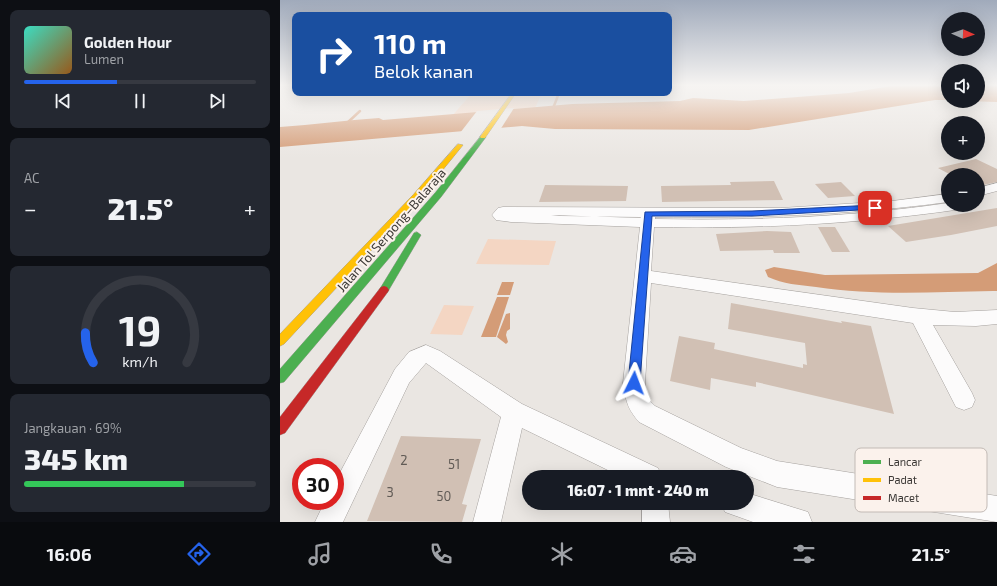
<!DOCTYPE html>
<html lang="id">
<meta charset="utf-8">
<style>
:root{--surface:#171b24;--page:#242831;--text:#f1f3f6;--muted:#9ea1a6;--line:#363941;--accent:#2563eb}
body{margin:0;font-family:"Exo 2",sans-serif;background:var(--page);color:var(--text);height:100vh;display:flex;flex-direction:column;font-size:15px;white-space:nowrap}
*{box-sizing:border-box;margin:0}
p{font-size:13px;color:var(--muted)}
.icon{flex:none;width:22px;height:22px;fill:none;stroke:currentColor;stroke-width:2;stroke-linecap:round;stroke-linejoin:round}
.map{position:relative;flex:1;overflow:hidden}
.sheet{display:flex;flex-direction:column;gap:10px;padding:10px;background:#0d0f14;width:280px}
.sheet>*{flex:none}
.banner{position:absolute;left:12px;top:12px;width:380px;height:84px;border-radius:8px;box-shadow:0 4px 16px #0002;background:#1a4fa0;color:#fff;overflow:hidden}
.needle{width:26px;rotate:92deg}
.buttons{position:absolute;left:661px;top:12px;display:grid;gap:8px}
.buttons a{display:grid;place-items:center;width:44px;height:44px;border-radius:50%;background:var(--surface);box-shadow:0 4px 16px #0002;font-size:20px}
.speed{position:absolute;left:12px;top:458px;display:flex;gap:8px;font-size:20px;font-weight:700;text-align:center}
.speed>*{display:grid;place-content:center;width:52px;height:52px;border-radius:50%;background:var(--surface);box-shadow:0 4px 16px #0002;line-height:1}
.speed .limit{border:6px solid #d22;background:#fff;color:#111}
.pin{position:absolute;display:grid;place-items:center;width:34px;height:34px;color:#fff;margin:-17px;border-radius:8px;box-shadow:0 2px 6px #0006}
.me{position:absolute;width:44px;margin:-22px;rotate:3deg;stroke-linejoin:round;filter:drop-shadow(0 0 3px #0008)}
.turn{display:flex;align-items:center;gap:14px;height:84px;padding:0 16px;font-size:18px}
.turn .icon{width:52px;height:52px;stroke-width:2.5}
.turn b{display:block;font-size:28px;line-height:34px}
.big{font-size:30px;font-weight:800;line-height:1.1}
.sheet .card{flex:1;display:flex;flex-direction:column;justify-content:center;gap:6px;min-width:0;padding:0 14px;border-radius:8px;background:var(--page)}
.sheet .dial{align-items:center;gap:0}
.dial svg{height:104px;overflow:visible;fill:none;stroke:var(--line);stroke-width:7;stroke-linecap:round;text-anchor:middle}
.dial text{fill:var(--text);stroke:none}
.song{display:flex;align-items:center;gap:12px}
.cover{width:48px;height:48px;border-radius:6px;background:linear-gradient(135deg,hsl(170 70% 55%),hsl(30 70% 35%))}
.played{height:4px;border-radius:2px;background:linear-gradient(90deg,var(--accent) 40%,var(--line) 40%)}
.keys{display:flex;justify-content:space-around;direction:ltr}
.heat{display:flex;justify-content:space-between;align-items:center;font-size:22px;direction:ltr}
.charge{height:6px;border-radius:3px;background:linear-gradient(90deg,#34c759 69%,var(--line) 0)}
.trip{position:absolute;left:242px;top:470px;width:232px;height:40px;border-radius:20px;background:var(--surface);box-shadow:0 4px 16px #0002;font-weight:800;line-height:40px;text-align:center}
.tab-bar{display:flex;height:64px;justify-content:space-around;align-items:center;background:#090b0e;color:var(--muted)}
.tab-bar .icon{width:28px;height:28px}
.tab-bar .on{color:var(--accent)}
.tab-bar b{font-size:18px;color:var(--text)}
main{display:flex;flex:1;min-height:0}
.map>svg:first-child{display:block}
.green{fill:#f4d6c3}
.water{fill:#d49c77}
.pier{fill:#eae6e2}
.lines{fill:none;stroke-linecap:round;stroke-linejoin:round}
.stream{stroke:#d49c77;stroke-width:2.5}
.building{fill:#d1c0b4}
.street-casing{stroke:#a5a19e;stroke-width:1}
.fast-casing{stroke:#a5a19e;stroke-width:1}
.slow-casing{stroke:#a5a19e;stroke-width:1}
.jam-casing{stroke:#a5a19e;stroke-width:1}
.street{fill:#fcfbfb;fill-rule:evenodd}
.fast{fill:#4caf50;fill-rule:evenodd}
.slow{fill:#ffc107;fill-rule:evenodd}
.jam{fill:#c62828;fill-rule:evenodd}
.route{fill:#2563eb;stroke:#184099}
.labels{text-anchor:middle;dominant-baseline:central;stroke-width:4;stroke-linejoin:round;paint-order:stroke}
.street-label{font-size:13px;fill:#3c3936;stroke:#fbf2ec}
.near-number-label{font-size:13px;fill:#615b56}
.key{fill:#fbf2ec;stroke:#c2bab5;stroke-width:1}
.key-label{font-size:11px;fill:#3c3936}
</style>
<main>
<section class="sheet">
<div class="card">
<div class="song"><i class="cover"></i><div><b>Golden Hour</b><p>Lumen</p></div></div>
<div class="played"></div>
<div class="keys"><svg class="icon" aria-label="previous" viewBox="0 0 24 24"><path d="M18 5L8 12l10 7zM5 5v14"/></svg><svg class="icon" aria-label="pause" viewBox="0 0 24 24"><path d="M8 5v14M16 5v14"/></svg><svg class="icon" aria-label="next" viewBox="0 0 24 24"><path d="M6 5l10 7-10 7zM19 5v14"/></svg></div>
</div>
<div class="card"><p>AC</p>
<div class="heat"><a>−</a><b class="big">21.5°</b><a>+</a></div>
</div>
<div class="card dial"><svg viewBox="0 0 100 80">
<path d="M14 69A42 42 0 1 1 86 69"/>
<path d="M14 69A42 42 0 0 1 8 46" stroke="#2563eb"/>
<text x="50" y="56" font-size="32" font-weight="700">19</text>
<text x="50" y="72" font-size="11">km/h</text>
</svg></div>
<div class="card"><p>Jangkauan · 69%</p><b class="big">345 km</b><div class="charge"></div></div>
</section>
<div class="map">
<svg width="717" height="522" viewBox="0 0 717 522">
<rect width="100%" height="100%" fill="#eae6e2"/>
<g class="green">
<polygon points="192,93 262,93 255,108 172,116"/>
<polygon points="208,239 276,241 269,265 196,264"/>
<polygon points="164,305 194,306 182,335 150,334"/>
</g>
<g class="water">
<path d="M617,85H656L668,89V100H655L469,130L275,129L242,126L0,147V127C33,125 66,120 99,118L103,120L292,104L400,101L413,98L464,101L569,93Z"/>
<polygon points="698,85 717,85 717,102 688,101 698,101"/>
<path d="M717,263V291H713C654,292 594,296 536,287C519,285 503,284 488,277L485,270L494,267L545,275L698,273Z"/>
<polygon points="222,282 234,282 230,295 217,295"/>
<polygon points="217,297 229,297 216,337 201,337"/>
<polygon points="230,313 230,329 227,331 226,335 228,342 226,344 217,337 226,314"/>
</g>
<polygon class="pier" points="234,108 220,130 180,133 197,111"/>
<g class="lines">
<g class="stream">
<polyline points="272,111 279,93"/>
<polyline points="67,123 80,111"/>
</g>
</g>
<g class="building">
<polygon points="696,159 717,169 717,182 698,186 698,175 671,175 658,168"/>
<polygon points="494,181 503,200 382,202 381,186 451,185 450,182"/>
<polygon points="561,182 575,196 548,198 535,184"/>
<polygon points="265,185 348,186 346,201 259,202"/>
<polygon points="717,208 717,226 671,235 626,242 608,226"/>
<polygon points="538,227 555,227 570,252 552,252"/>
<polygon points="487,231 511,232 520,253 494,253 493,250 440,251 436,234"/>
<polygon points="451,303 562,323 561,321 591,326 614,414 476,382 476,387 431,378 430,390 390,381 399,336 435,343 434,349 523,368 523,364 527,365 525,343 448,329"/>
<polygon points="121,436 201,439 182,504 187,505 182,522 87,521"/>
</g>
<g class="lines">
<defs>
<g id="street">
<polygon points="717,183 717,191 698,196 698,188"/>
<path d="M668,194V202C570,215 473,218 375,217V219C473,221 571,217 668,203V205H689L687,208L682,209C580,224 478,229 374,227L371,271L633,308L675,312L717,310V324L696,326L653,325L692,393L695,400L692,407L684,410L676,407L633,323L371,283L365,383L367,398L375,406L461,448L497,461L717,496V522L497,487L446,467L359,422C347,408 346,401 343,383L360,227L231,222L216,220L212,215L218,208L223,207L501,208L612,201ZM271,215L279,216L361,217L360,218Z"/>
<polygon points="146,345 160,351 242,404 378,468 382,477 342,477 242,428 221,522 193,522 221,417 146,363 129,383 63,522 35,522 45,501 55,501 55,482 115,369 129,352"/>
<polygon points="467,493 528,512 532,522 473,522 445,512 441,503 467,503"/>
<polygon points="362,503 388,503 390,522 362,522"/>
</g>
<g id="fast">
<polygon points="201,136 206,137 161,197 4,382 0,383 0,369 155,193"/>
<polygon points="137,232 141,235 107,293 101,293 99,290 101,287 134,233"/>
</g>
<g id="slow">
<polygon points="232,93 236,93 205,138 201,138 200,137"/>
<polygon points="178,144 183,145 139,199 4,344 0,346 0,334 133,195"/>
</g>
<polygon id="jam" points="104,286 107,287 109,290 107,293 5,433 0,435 0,417 101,287"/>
</defs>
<use href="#street" class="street-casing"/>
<use href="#fast" class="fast-casing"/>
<use href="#slow" class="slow-casing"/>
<use href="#jam" class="jam-casing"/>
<use href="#street" class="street"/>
<use href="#fast" class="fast"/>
<use href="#slow" class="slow"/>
<use href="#jam" class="jam"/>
</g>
<linearGradient id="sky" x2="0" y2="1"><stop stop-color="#a0aabb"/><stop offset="0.54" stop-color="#f6f4f2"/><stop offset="1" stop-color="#f6f4f2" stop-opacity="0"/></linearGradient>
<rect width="717" height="158" fill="url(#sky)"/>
<polygon class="route" points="595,205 597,206 597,209 472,216 372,216 360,383 359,387 354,388 350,387 348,383 365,212 472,211"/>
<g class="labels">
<g class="street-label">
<text transform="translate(111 230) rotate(-49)">Jalan Tol Serpong–Balaraja</text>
</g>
<g class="near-number-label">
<text x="124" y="460">2</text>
<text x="174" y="464">51</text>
<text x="110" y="492">3</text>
<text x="164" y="496">50</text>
</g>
</g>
<rect x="575" y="448" width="132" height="64" rx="6" class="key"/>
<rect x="583" y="460" width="18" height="4" fill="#4caf50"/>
<rect x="583" y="478" width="18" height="4" fill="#ffc107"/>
<rect x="583" y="496" width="18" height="4" fill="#c62828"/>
<g class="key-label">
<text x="608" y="466">Lancar</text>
<text x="608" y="484">Padat</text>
<text x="608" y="502">Macet</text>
</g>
</svg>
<div class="buttons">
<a><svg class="needle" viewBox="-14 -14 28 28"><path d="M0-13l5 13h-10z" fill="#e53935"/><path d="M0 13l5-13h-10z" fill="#9ea1a6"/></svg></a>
<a><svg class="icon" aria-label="sound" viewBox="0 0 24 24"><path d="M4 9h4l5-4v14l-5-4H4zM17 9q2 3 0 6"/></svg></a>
<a>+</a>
<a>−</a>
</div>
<div class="speed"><div class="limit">30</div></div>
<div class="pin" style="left:595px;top:208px;background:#d93025"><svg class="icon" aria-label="arrive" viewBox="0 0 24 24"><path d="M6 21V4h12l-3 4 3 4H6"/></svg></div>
<svg class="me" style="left:354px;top:383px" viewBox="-20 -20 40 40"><path d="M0-17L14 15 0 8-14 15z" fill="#2563eb" stroke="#fff" stroke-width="4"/></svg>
<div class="trip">16:07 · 1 mnt · 240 m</div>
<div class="banner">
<div class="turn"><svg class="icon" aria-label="right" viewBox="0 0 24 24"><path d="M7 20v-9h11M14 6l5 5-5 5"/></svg><div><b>110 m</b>Belok kanan</div></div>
</div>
</div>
</main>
<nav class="tab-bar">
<b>16:06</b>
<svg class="icon on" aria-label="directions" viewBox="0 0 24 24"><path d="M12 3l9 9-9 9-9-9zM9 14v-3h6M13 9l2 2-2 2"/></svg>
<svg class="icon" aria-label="music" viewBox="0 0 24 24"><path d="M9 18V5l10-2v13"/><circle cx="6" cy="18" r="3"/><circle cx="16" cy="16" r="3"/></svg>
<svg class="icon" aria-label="phone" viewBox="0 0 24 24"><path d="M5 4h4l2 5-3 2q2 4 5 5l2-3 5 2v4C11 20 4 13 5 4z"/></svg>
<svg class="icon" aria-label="climate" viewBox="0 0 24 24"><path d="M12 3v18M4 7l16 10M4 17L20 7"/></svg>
<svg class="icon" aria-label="car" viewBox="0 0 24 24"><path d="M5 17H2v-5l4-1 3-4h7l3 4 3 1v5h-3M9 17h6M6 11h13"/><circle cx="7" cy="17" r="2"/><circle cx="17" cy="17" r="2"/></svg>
<svg class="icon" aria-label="filters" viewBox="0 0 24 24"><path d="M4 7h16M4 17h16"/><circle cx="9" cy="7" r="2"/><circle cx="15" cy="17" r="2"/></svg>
<b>21.5°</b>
</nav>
